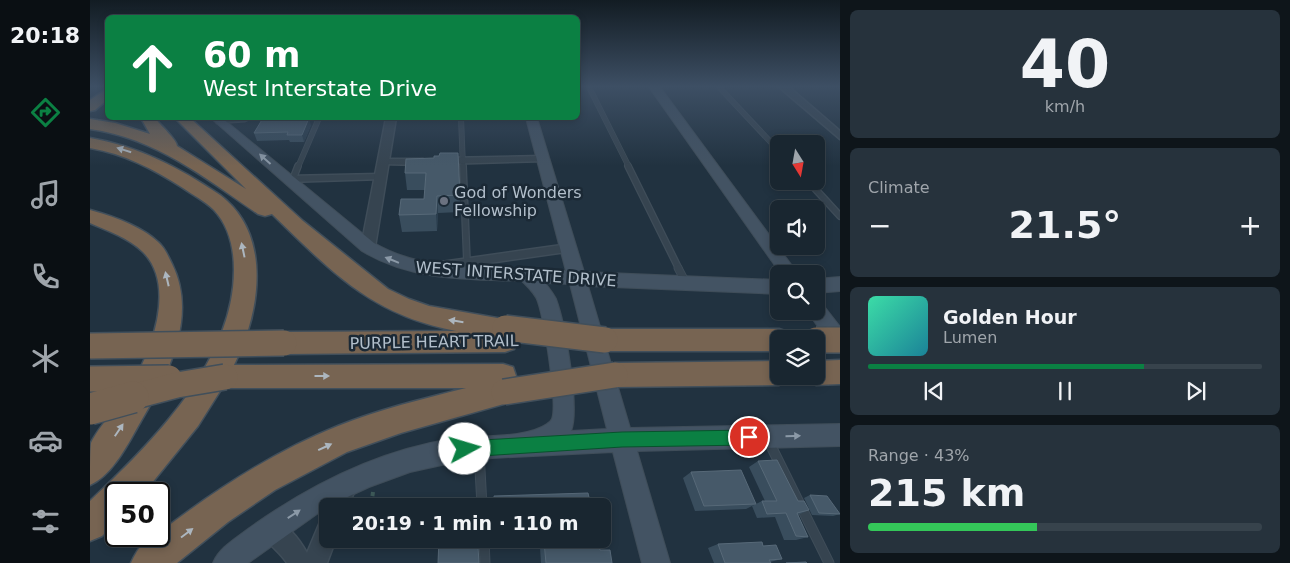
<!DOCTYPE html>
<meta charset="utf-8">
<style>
:root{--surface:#192630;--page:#26323c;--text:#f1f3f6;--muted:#9fa5ab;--line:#37434c;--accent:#0b8043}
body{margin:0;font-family:"DejaVu Sans",sans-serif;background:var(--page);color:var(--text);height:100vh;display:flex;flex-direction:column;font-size:19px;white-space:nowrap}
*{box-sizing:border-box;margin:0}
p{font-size:16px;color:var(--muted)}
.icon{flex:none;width:28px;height:28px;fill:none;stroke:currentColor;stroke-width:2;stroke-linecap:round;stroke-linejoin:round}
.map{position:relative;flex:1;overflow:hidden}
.details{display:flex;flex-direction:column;gap:10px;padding:10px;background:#0e151a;width:450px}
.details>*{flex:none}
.top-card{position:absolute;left:15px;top:15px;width:475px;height:105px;border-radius:8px;box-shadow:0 2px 8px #0003,0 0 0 1px var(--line);background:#0b8043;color:#fff;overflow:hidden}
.needle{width:32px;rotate:169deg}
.buttons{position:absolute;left:680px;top:135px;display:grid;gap:10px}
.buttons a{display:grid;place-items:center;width:55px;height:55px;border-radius:8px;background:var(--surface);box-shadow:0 2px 8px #0003,0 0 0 1px var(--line);font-size:25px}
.speed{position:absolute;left:15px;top:482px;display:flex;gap:10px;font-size:25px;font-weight:700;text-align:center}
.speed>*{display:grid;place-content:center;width:65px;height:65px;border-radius:50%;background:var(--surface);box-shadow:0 2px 8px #0003,0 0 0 1px var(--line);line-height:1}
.speed .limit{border:2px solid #111;border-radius:8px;background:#fff;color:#111}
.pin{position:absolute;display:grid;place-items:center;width:42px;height:42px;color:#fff;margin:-21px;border:2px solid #fff;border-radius:50%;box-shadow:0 1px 5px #0007}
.me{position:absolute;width:55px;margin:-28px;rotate:84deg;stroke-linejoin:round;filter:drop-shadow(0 0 4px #0008)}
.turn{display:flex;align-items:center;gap:18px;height:105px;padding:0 15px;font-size:22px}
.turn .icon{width:65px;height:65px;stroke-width:2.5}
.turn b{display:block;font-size:35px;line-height:42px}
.big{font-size:38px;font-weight:700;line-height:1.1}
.details .widget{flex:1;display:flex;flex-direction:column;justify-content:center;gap:8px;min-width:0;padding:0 18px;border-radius:8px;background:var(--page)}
.details .dial{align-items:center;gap:0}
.dial b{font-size:65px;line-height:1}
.song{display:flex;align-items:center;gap:15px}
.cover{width:60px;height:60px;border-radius:8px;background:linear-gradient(135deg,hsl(160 70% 55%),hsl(190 70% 35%))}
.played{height:5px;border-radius:2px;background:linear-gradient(90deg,var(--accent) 70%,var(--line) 70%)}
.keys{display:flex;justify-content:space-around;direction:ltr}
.heat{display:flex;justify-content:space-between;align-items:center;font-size:28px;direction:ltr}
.charge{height:8px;border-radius:4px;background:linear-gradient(90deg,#34c759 43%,var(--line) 0)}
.trip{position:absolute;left:229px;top:498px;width:292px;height:50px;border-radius:8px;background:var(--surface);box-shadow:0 2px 8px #0003,0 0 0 1px var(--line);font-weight:700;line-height:50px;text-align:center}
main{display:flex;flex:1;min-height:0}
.tab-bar{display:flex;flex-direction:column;width:90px;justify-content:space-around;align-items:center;background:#0a0f13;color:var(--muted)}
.tab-bar .icon{width:35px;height:35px}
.tab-bar .selected{color:var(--accent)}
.tab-bar b{font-size:22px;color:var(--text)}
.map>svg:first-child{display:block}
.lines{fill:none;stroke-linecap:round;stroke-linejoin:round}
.service-far3-casing{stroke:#3f4d59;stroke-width:6}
.service-far2-casing{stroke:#3f4d59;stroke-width:8}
.service-far1-casing{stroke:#3f4d59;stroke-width:9}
.service-casing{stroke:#3f4d59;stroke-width:11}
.minor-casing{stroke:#3f4d59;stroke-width:3}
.tertiary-casing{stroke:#3f4d59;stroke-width:3}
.secondary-casing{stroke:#3f4d59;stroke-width:2}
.motorway-casing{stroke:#414f5b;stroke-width:3}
.path{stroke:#3d5958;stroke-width:4;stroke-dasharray:5 5;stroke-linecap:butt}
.service-far3{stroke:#364450;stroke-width:4.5}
.service-far2{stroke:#364450;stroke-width:5.5}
.service-far1{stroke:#364450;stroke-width:7}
.service{stroke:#364450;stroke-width:9}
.minor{fill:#364450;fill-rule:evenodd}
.tertiary{fill:#364450;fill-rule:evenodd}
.secondary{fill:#435363;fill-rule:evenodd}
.motorway{fill:#776452;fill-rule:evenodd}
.motorway-bridge-far1-casing{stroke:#414f5b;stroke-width:28;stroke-linecap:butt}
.motorway-bridge-casing{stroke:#414f5b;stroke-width:34;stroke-linecap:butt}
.motorway-bridge-far1{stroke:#776452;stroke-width:25}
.motorway-bridge{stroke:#776452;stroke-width:31}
.wall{fill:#394d5d}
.shaded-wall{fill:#2a3d4d}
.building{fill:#465969;stroke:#576978}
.oneway{fill:#acb6bf}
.oneway2{fill:#8b99a7}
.route{fill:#0b8043;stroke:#07532c}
.worship-dot{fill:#6b7280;stroke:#1b2935;stroke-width:2}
.labels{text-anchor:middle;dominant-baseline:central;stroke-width:5;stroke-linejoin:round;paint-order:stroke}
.poi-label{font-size:16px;fill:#b2bfcb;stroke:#1b2935;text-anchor:start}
.street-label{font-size:16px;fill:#b2bfcb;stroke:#1b2935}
</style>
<main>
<nav class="tab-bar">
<b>20:18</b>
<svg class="icon selected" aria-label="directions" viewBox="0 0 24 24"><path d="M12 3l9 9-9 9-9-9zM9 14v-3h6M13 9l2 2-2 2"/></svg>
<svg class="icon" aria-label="music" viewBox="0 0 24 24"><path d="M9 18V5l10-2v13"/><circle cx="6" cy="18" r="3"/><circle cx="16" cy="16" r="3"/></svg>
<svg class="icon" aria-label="phone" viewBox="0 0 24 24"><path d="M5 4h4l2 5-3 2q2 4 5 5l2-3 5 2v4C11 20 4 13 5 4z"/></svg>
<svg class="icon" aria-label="climate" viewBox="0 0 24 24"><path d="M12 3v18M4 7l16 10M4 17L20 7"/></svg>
<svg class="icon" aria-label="car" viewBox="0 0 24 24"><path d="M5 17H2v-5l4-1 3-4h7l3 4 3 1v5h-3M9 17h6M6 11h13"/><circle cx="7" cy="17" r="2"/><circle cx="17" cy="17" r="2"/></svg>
<svg class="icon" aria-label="filters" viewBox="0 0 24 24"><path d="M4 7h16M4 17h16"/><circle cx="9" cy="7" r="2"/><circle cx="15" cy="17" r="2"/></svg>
</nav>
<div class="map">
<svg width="750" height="563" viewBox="0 0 750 563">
<rect width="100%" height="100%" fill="#213240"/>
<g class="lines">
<defs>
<g id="service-far3">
<polyline points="499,87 539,167"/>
<polyline points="629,87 689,151"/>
<polyline points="371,118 373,167"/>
<polyline points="208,167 229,118"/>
</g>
<g id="service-far2">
<polyline points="373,166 377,262"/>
<polyline points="538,166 589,269"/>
<polyline points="203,179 208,166"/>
<polyline points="718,181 750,216"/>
</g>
<polyline id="service-far1" points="588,268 596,283"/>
<g id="service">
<polyline points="678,440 739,563"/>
<polyline points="389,451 392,506"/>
<polyline points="394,539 395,563"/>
</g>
<g id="minor">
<polygon points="130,118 158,118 159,119 155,121 127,123 126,121"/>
<polygon points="453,156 458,159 456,161 353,164 348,161 353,158"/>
<polygon points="293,159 333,159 338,162 333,165 290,164 288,162"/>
<polygon points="290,174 293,175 293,179 197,182 192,179 197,176"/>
<polygon points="479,244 485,248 483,251 337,272 331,268 337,264"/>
</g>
<g id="tertiary">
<polygon points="689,87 699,87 750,131 750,139"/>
<polygon points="296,118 306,118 285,247 278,252 271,247"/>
<polygon points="256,475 264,478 267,486 258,506 238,506 238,510 236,506 248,478"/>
<path d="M181,518C198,525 208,537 217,553L230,522L238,519V539H246L237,563H197C189,550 175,543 170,529L173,521Z"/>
</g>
<g id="secondary">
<polygon points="559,87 570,87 708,274 691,274"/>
<path d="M121,118H132L284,243C341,276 412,267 476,271L436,118H447L494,272L689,280V294L498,286L540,428L750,424V446L547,451L580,563H552L523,452L402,458L361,463L320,472L279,487L238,506L158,563H123C129,548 145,539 158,529C218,486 287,451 361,439C388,435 435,439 457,424C459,423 461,421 462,419C468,404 454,320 448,302C446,294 438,287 432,281C376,279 322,281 272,251ZM455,283L480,284L517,429L481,431C490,409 475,323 466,299C463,293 459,288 455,283Z"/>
<polygon points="750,277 750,291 726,293 726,279"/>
<polygon points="726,303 733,305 750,327 750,350 743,348 717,311 726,311"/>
</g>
<g id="motorway">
<polygon points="18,88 18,99 5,110 0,111 0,100"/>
<path d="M51,118H65C70,125 87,140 87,146L156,189L85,118H100L213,221L298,289L319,299L339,306L424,321L427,328L424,334L428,341L424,349L415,352L194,354L185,351L181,343L185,335L194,332L366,331C281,315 241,271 182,214L175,216L168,214C115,178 66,138 0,129V119L25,123L60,134Z"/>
<path d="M0,138C48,146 90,168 130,195C183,235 170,313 144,365L413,364L423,367L426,376L423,383L428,392L424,401L311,433L257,452L185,490L138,522L87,563H41C46,552 55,536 69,536V533C125,490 183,452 248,426C290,409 333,399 376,388H132L108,426L53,494H26V522L12,536L0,541V501C62,443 144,361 144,270C144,249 139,226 124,210C115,201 103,195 93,188C63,169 35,154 0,148Z"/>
<path d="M0,210C22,216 51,226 68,242C75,248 78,256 82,264C108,316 78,375 51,421C39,442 23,475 0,485C0,475 0,450 1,443C9,426 30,405 40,387C61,353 87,286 53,252C39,238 18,231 0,223Z"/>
<polygon points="515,329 689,329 698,332 701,339 689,339 689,351 515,351 506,348 502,340 506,332"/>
<polygon points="750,360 750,384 726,385 717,381 714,376 726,376 726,361"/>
<polygon points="689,361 689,376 701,376 698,381 689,385 525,387 516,384 512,375 516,366 525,363"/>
</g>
</defs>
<use href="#service-far3" class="service-far3-casing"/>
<use href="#service-far2" class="service-far2-casing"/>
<use href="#service-far1" class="service-far1-casing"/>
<use href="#service" class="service-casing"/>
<use href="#minor" class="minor-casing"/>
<use href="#tertiary" class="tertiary-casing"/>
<use href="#secondary" class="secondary-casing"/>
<use href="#motorway" class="motorway-casing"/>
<polyline class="path" points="281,506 283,492"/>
<use href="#service-far3" class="service-far3"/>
<use href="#service-far2" class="service-far2"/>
<use href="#service-far1" class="service-far1"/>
<use href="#service" class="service"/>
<use href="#minor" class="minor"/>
<use href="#tertiary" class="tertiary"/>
<use href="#secondary" class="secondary"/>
<use href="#motorway" class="motorway"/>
<defs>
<g id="motorway-bridge-far1">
<polyline points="415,328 515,340"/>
<polyline points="726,340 750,340"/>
<polyline points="0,346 194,343"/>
<polyline points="0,379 79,378"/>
<polyline points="414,392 525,375"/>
<polyline points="38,398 87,385 135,377"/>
</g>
<polyline id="motorway-bridge" points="0,409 43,397"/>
</defs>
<use href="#motorway-bridge-far1" class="motorway-bridge-far1-casing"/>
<use href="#motorway-bridge" class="motorway-bridge-casing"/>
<use href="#motorway-bridge-far1" class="motorway-bridge-far1"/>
<use href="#motorway-bridge" class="motorway-bridge"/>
</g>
<g class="wall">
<polygon points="173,118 200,118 221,125 214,142 200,142 199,140 167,141 164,133"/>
<polygon points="316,159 370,195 370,212 348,213 347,231 312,232 309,215 334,199 335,190 317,190 315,173"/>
<polygon points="668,461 708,501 719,510 708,515 718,537 706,540 694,540 685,517 667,518 662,506 672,501 675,501 659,467"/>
<polygon points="601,472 666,504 656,509 605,511 593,478"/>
<polygon points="720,495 750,514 743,516 722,515 714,498"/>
<polygon points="404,496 501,506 403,506"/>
<polygon points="405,539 507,539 510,550 522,563 451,563 450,547 405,549"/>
<polygon points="628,544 673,546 692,559 680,562 681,563 624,563 618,548"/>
</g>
<g class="shaded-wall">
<polygon points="219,118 221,125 214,142 212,135"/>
<polygon points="347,196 348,213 347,231 346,214"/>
</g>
<g class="building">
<polygon points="173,118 219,118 212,135 197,135 198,132 164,133"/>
<polygon points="350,153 368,153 370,195 347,196 346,214 309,215 311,199 334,199 336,173 315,173 316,159 344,158 344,156 349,156"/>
<polygon points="687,460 708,501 714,501 719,510 707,513 718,537 706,536 696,513 677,514 672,501 687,501 668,461"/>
<polygon points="651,470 666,504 614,506 601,472"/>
<polygon points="498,493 501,506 405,506 404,496"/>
<polygon points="720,495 737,496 750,514 729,513"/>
<polygon points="370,501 370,506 285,506 285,503"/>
<polygon points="349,539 371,539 371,547 388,547 389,563 348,563"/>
<polygon points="407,539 507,539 510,550 520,550 522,563 456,563 454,542 407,543"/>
<polygon points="672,542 673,546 686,545 692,559 679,560 681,563 635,563 628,544"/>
<polygon points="716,562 717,563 696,563"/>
</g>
<defs><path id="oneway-solid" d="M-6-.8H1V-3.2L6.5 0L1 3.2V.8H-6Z" transform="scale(1.25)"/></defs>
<g class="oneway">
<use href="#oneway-solid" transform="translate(34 150) rotate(-163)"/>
<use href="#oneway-solid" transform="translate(153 250) rotate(-102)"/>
<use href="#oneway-solid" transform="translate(77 279) rotate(-103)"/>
<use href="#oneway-solid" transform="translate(366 321) rotate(-171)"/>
<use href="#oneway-solid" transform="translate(232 376)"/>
<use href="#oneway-solid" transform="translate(29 430) rotate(-56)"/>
<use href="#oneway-solid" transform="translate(235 447) rotate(-25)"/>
<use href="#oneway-solid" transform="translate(97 533) rotate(-37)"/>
</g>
<g class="oneway2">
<use href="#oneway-solid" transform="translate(175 159) rotate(-138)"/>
<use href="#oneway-solid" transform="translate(302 260) rotate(-158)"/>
<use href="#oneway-solid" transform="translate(703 436) rotate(-1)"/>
<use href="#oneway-solid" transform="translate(204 514) rotate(-33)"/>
</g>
<linearGradient id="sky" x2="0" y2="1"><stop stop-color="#121c23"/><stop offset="0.52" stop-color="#3d4f64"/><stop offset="1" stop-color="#3d4f64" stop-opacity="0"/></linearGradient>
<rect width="750" height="166" fill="url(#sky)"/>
<polygon class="route" points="659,430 664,432 666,437 664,442 659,445 532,447 375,457 370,454 367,449 370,444 375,441 532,432"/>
<circle class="worship-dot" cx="354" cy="201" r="5"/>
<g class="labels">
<g class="poi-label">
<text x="364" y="192">God of Wonders<tspan x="364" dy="18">Fellowship</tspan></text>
</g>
<g class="street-label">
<text transform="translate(426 274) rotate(4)">WEST INTERSTATE DRIVE</text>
<text transform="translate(344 342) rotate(-1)">PURPLE HEART TRAIL</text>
</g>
</g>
</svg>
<div class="buttons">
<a><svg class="needle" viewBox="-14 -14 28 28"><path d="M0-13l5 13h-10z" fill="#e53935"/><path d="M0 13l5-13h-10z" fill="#9fa5ab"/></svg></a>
<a><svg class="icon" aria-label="sound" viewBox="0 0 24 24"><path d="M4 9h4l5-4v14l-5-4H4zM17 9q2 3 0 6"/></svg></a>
<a><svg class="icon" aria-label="search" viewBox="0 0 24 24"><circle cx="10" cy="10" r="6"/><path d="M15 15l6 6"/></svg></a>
<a><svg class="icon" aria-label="layers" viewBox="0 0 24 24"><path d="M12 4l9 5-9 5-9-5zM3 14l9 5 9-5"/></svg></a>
</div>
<div class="speed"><div class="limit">50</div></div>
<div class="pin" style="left:659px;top:437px;background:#d93025"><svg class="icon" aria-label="arrive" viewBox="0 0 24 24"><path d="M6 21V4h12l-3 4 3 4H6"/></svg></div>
<svg class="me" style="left:375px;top:449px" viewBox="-20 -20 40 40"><circle r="19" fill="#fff"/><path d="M0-13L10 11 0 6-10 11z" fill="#0b8043"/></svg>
<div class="trip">20:19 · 1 min · 110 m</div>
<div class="top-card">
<div class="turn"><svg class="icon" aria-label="ahead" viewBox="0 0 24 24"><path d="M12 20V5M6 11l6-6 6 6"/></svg><div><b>60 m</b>West Interstate Drive</div></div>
</div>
</div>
<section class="details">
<div class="widget dial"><b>40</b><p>km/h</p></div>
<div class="widget"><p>Climate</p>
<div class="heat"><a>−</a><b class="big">21.5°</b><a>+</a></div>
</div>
<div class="widget">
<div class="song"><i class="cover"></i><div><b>Golden Hour</b><p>Lumen</p></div></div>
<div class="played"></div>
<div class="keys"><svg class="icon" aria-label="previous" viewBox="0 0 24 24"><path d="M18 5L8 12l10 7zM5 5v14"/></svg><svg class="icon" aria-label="pause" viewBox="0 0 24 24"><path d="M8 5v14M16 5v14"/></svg><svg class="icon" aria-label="next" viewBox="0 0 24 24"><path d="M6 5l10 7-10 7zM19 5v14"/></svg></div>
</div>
<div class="widget"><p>Range · 43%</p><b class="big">215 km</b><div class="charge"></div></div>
</section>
</main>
